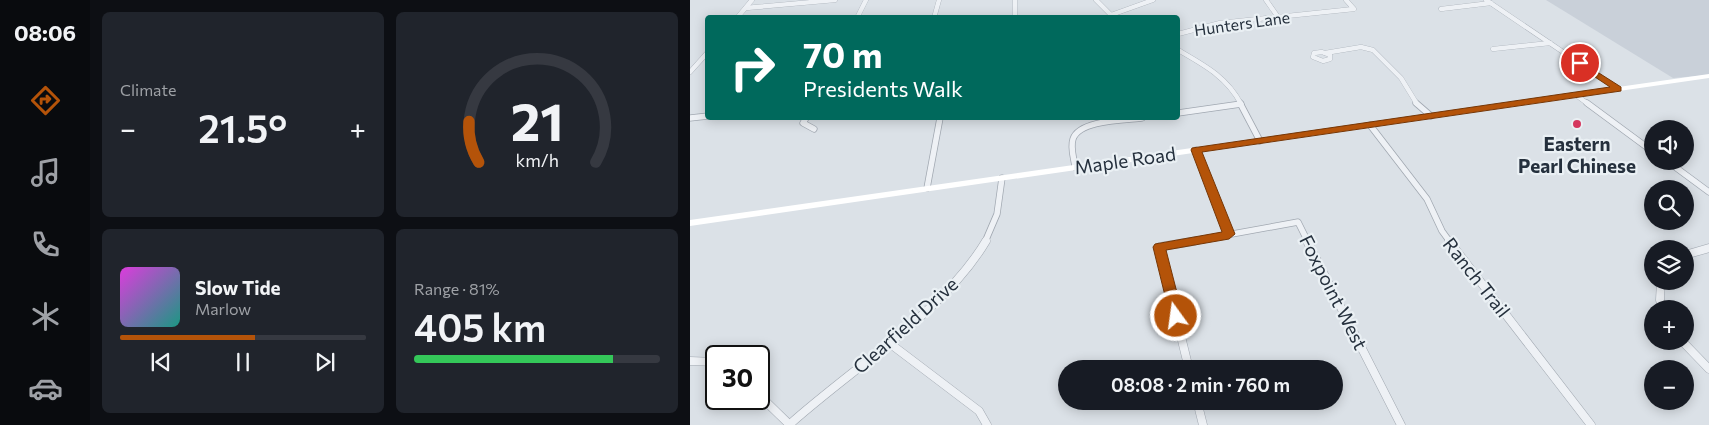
<!DOCTYPE html>
<meta charset="utf-8">
<style>
:root{--surface:#171b24;--page:#20242c;--text:#f1f3f6;--muted:#9ea1a6;--line:#363941;--accent:#b45309}
body{margin:0;font-family:Commissioner,sans-serif;background:var(--page);color:var(--text);height:100vh;display:flex;flex-direction:column;font-size:19px;white-space:nowrap}
*{box-sizing:border-box;margin:0}
p{font-size:16px;color:var(--muted)}
.icon{flex:none;width:28px;height:28px;fill:none;stroke:currentColor;stroke-width:2;stroke-linecap:round;stroke-linejoin:round}
.map{position:relative;flex:1;overflow:hidden}
.side{display:flex;flex-direction:column;gap:12px;padding:12px;background:#0d0f14;width:600px}
.side>*{flex:none}
.hud{position:absolute;left:15px;top:15px;width:475px;height:105px;border-radius:5px;box-shadow:0 2px 12px #0003;background:#00695c;color:#fff;overflow:hidden}
.fabs{position:absolute;left:954px;top:120px;display:grid;gap:10px}
.fabs a{display:grid;place-items:center;width:50px;height:50px;border-radius:50%;background:var(--surface);box-shadow:0 2px 12px #0003;font-size:25px}
.speed{position:absolute;left:15px;top:345px;display:flex;gap:10px;font-size:25px;font-weight:700;text-align:center}
.speed>*{display:grid;place-content:center;width:65px;height:65px;border-radius:50%;background:var(--surface);box-shadow:0 2px 12px #0003;line-height:1}
.speed .limit{border:2px solid #111;border-radius:8px;background:#fff;color:#111}
.pin{position:absolute;display:grid;place-items:center;width:42px;height:42px;color:#fff;margin:-21px;border:2px solid #fff;border-radius:50%;box-shadow:0 1px 5px #0007}
.me{position:absolute;width:55px;margin:-28px;rotate:346deg;stroke-linejoin:round;filter:drop-shadow(0 0 4px #0008)}
.turn{display:flex;align-items:center;gap:18px;height:105px;padding:0 15px;font-size:22px}
.turn .icon{width:65px;height:65px;stroke-width:2.5}
.turn b{display:block;font-size:35px;line-height:42px}
.big{font-size:38px;font-weight:600;line-height:1.1}
.side .tile{flex:1;display:flex;flex-direction:column;justify-content:center;gap:8px;min-width:0;padding:0 18px;border-radius:8px;background:var(--page)}
.side .dial{align-items:center;gap:0}
.dial svg{height:130px;overflow:visible;fill:none;stroke:var(--line);stroke-width:7;stroke-linecap:round;text-anchor:middle}
.dial text{fill:var(--text);stroke:none}
.song{display:flex;align-items:center;gap:15px}
.cover{width:60px;height:60px;border-radius:8px;background:linear-gradient(135deg,hsl(300 70% 55%),hsl(170 70% 35%))}
.played{height:5px;border-radius:2px;background:linear-gradient(90deg,var(--accent) 55%,var(--line) 55%)}
.keys{display:flex;justify-content:space-around;direction:ltr}
.heat{display:flex;justify-content:space-between;align-items:center;font-size:28px;direction:ltr}
.charge{height:8px;border-radius:4px;background:linear-gradient(90deg,#34c759 81%,var(--line) 0)}
.side .tiles{flex:1;display:grid;gap:12px;grid-template-columns:repeat(2,1fr)}
.trip{position:absolute;left:368px;top:360px;width:285px;height:50px;border-radius:25px;background:var(--surface);box-shadow:0 2px 12px #0003;font-weight:600;line-height:50px;text-align:center}
main{display:flex;flex:1;min-height:0}
.tab-bar{display:flex;flex-direction:column;width:90px;justify-content:space-around;align-items:center;background:#090b0e;color:var(--muted)}
.tab-bar .icon{width:35px;height:35px}
.tab-bar .on{color:var(--accent)}
.tab-bar b{font-size:22px;color:var(--text)}
.map>svg:first-child{display:block}
.built{fill:#c9d0d9}
.lines{fill:none;stroke-linecap:round;stroke-linejoin:round}
.minor-far2-casing{stroke:#a1a8b1;stroke-width:5}
.minor-far1-casing{stroke:#a1a8b1;stroke-width:7}
.minor-casing{stroke:#a1a8b1;stroke-width:9}
.minor-far2{stroke:#eef1f5;stroke-width:4.5}
.minor-far1{stroke:#eef1f5;stroke-width:5.5}
.minor{stroke:#eef1f5;stroke-width:8}
.secondary{fill:#fff;fill-rule:evenodd}
.route{fill:#b45309;stroke:#753606}
.poi-dot{fill:#d5375e;stroke:#eaf0f4;stroke-width:2}
.labels{text-anchor:middle;dominant-baseline:central;stroke-width:4.5;stroke-linejoin:round;paint-order:stroke}
.far-street-label{font-size:16px;fill:#25303d;stroke:#eaf0f4}
.poi-label{font-size:19px;font-weight:bold;fill:#25303d;stroke:#eaf0f4}
.street-label{font-size:19px;fill:#25303d;stroke:#eaf0f4}
</style>
<main>
<nav class="tab-bar">
<b>08:06</b>
<svg class="icon on" aria-label="directions" viewBox="0 0 24 24"><path d="M12 3l9 9-9 9-9-9zM9 14v-3h6M13 9l2 2-2 2"/></svg>
<svg class="icon" aria-label="music" viewBox="0 0 24 24"><path d="M9 18V5l10-2v13"/><circle cx="6" cy="18" r="3"/><circle cx="16" cy="16" r="3"/></svg>
<svg class="icon" aria-label="phone" viewBox="0 0 24 24"><path d="M5 4h4l2 5-3 2q2 4 5 5l2-3 5 2v4C11 20 4 13 5 4z"/></svg>
<svg class="icon" aria-label="climate" viewBox="0 0 24 24"><path d="M12 3v18M4 7l16 10M4 17L20 7"/></svg>
<svg class="icon" aria-label="car" viewBox="0 0 24 24"><path d="M5 17H2v-5l4-1 3-4h7l3 4 3 1v5h-3M9 17h6M6 11h13"/><circle cx="7" cy="17" r="2"/><circle cx="17" cy="17" r="2"/></svg>
</nav>
<section class="side">
<div class="tiles">
<div class="tile"><p>Climate</p>
<div class="heat"><a>−</a><b class="big">21.5°</b><a>+</a></div>
</div>
<div class="tile dial"><svg viewBox="0 0 100 80">
<path d="M14 69A42 42 0 1 1 86 69"/>
<path d="M14 69A42 42 0 0 1 8 44" stroke="#b45309"/>
<text x="50" y="56" font-size="32" font-weight="700">21</text>
<text x="50" y="72" font-size="11">km/h</text>
</svg></div>
<div class="tile">
<div class="song"><i class="cover"></i><div><b>Slow Tide</b><p>Marlow</p></div></div>
<div class="played"></div>
<div class="keys"><svg class="icon" aria-label="previous" viewBox="0 0 24 24"><path d="M18 5L8 12l10 7zM5 5v14"/></svg><svg class="icon" aria-label="pause" viewBox="0 0 24 24"><path d="M8 5v14M16 5v14"/></svg><svg class="icon" aria-label="next" viewBox="0 0 24 24"><path d="M6 5l10 7-10 7zM19 5v14"/></svg></div>
</div>
<div class="tile"><p>Range · 81%</p><b class="big">405 km</b><div class="charge"></div></div>
</div>
</section>
<div class="map">
<svg width="1019" height="425" viewBox="0 0 1019 425">
<rect width="100%" height="100%" fill="#dbe1e7"/>
<polygon class="built" points="856,0 1019,0 1019,75 983,78"/>
<g class="lines">
<defs>
<g id="minor-far2">
<polyline points="325,0 325,18"/>
<polyline points="406,0 423,17"/>
<polyline points="576,0 588,17"/>
<polyline points="796,0 928,89"/>
<polyline points="56,8 145,0"/>
<polyline points="751,9 801,3"/>
<polyline points="421,15 463,0"/>
<polyline points="47,18 62,0"/>
<polyline points="167,18 176,0"/>
<polyline points="244,18 249,0"/>
<polyline points="488,34 530,23 664,9 656,0"/>
<polyline points="803,49 860,43"/>
<path d="M488,50C514,65 537,77 551,104"/>
<polygon points="632,52 640,55 640,59 633,61 623,57 624,53"/>
<polyline points="635,53 671,47 683,50 711,78 727,104"/>
<polyline points="0,72 18,52"/>
<polyline points="886,95 898,104"/>
</g>
<g id="minor-far1">
<polyline points="550,103 570,141"/>
<polyline points="726,103 741,116"/>
<polyline points="897,103 962,151"/>
<polyline points="488,113 551,104"/>
<polyline points="0,118 18,116"/>
<polyline points="116,118 113,123 124,129"/>
<polyline points="680,125 737,199 752,231 760,242"/>
<polyline points="506,150 539,234"/>
<polyline points="977,161 1019,192"/>
<path d="M385,167C384,158 380,148 383,139C389,120 435,120 452,118"/>
<polyline points="237,188 250,118"/>
<polyline points="295,242 307,214 312,178"/>
<polyline points="498,242 608,222 618,242"/>
</g>
<g id="minor">
<polyline points="617,241 711,425"/>
<polyline points="759,241 901,425"/>
<polyline points="995,255 1019,248"/>
<polyline points="971,281 970,300 973,309"/>
<polyline points="992,341 1019,369"/>
<polyline points="198,342 289,411 297,425"/>
<polyline points="0,361 26,362"/>
<polyline points="499,369 469,247 505,241"/>
<polyline points="69,395 100,425"/>
<polyline points="507,401 513,425"/>
<path d="M99,425C161,369 254,312 296,241"/>
</g>
</defs>
<use href="#minor-far2" class="minor-far2-casing"/>
<use href="#minor-far1" class="minor-far1-casing"/>
<use href="#minor" class="minor-casing"/>
<use href="#minor-far2" class="minor-far2"/>
<use href="#minor-far1" class="minor-far1"/>
<use href="#minor" class="minor"/>
<polygon class="secondary" points="1019,74 1019,78 0,226 0,220"/>
</g>
<polygon class="route" points="890,61 931,87 931,91 512,152 545,234 539,239 476,250 493,316 491,320 486,322 481,320 463,247 465,244 532,232 501,150 502,148 920,87 887,65 886,63"/>
<circle class="poi-dot" cx="887" cy="124" r="5"/>
<g class="labels">
<g class="far-street-label">
<text transform="translate(552 23) rotate(-8)">Hunters Lane</text>
</g>
<g class="poi-label">
<text x="887" y="143">Eastern<tspan x="887" dy="22">Pearl Chinese</tspan></text>
</g>
<g class="street-label">
<text transform="translate(435 160) rotate(-8)">Maple Road</text>
<text transform="translate(787 277) rotate(52)">Ranch Trail</text>
<text transform="translate(644 292) rotate(63)">Foxpoint West</text>
<text transform="translate(215 325) rotate(-42)">Clearfield Drive</text>
</g>
</g>
</svg>
<div class="fabs">
<a><svg class="icon" aria-label="sound" viewBox="0 0 24 24"><path d="M4 9h4l5-4v14l-5-4H4zM17 9q2 3 0 6"/></svg></a>
<a><svg class="icon" aria-label="search" viewBox="0 0 24 24"><circle cx="10" cy="10" r="6"/><path d="M15 15l6 6"/></svg></a>
<a><svg class="icon" aria-label="layers" viewBox="0 0 24 24"><path d="M12 4l9 5-9 5-9-5zM3 14l9 5 9-5"/></svg></a>
<a>+</a>
<a>−</a>
</div>
<div class="speed"><div class="limit">30</div></div>
<div class="pin" style="left:890px;top:63px;background:#d93025"><svg class="icon" aria-label="arrive" viewBox="0 0 24 24"><path d="M6 21V4h12l-3 4 3 4H6"/></svg></div>
<svg class="me" style="left:486px;top:316px" viewBox="-20 -20 40 40"><circle r="17" fill="#b45309" stroke="#fff" stroke-width="3"/><path d="M0-11L8 9 0 5-8 9z" fill="#fff"/></svg>
<div class="trip">08:08 · 2 min · 760 m</div>
<div class="hud">
<div class="turn"><svg class="icon" aria-label="right" viewBox="0 0 24 24"><path d="M7 20v-9h11M14 6l5 5-5 5"/></svg><div><b>70 m</b>Presidents Walk</div></div>
</div>
</div>
</main>
